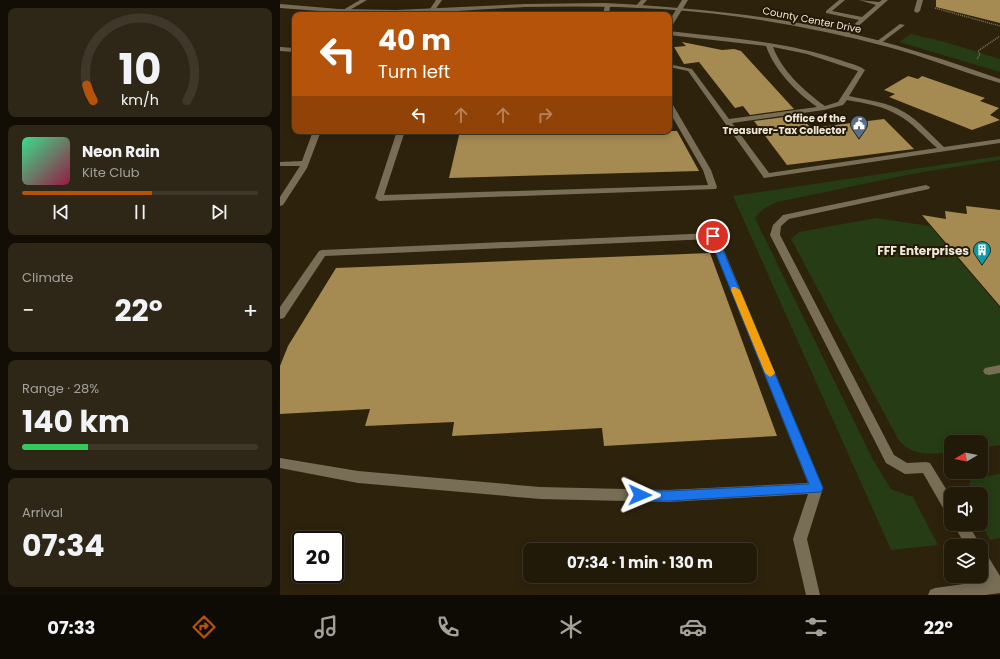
<!DOCTYPE html>
<meta charset="utf-8">
<style>
:root{--surface:#221a09;--page:#2e2717;--text:#f1f3f6;--muted:#a2a19c;--line:#3f382a;--accent:#b45309}
body{margin:0;font-family:Poppins,sans-serif;background:var(--page);color:var(--text);height:100vh;display:flex;flex-direction:column;font-size:15px;white-space:nowrap}
*{box-sizing:border-box;margin:0}
p{font-size:13px;color:var(--muted)}
.icon{flex:none;width:22px;height:22px;fill:none;stroke:currentColor;stroke-width:2;stroke-linecap:round;stroke-linejoin:round}
.map{position:relative;flex:1;overflow:hidden}
.drawer{display:flex;flex-direction:column;gap:8px;padding:8px;background:#130e05;width:280px}
.drawer>*{flex:none}
.banner{position:absolute;left:12px;top:12px;width:380px;height:122px;border-radius:8px;box-shadow:0 2px 10px #0003,0 0 0 1px var(--line);background:#b45309;color:#fff;overflow:hidden}
.needle{width:26px;rotate:260deg}
.buttons{position:absolute;left:664px;top:435px;display:grid;gap:8px}
.buttons a{display:grid;place-items:center;width:44px;height:44px;border-radius:8px;background:var(--surface);box-shadow:0 2px 10px #0003,0 0 0 1px var(--line);font-size:20px}
.speed{position:absolute;left:12px;top:531px;display:flex;gap:8px;font-size:20px;font-weight:700;text-align:center}
.speed>*{display:grid;place-content:center;width:52px;height:52px;border-radius:50%;background:var(--surface);box-shadow:0 2px 10px #0003,0 0 0 1px var(--line);line-height:1}
.speed .limit{border:2px solid #111;border-radius:6px;background:#fff;color:#111}
.pin{position:absolute;display:grid;place-items:center;width:34px;height:34px;color:#fff;margin:-17px;border:2px solid #fff;border-radius:50%;box-shadow:0 1px 4px #0007}
.me{position:absolute;width:44px;margin:-22px;rotate:91deg;stroke-linejoin:round;filter:drop-shadow(0 0 3px #0008)}
.turn{display:flex;align-items:center;gap:14px;height:84px;padding:0 20px;font-size:18px}
.turn .icon{width:52px;height:52px;stroke-width:2.5}
.turn b{display:block;font-size:28px;line-height:34px}
.lanes{display:flex;align-items:center;height:38px;padding:0 20px;background:#0003;justify-content:center;gap:20px;direction:ltr}
.lanes .off{opacity:.35}
.big{font-size:30px;font-weight:700;line-height:1.1}
.drawer .card{flex:1;display:flex;flex-direction:column;justify-content:center;gap:6px;min-width:0;padding:0 14px;border-radius:8px;background:var(--page)}
.drawer .dial{align-items:center;gap:0}
.dial svg{height:104px;overflow:visible;fill:none;stroke:var(--line);stroke-width:7;stroke-linecap:round;text-anchor:middle}
.dial text{fill:var(--text);stroke:none}
.song{display:flex;align-items:center;gap:12px}
.cover{width:48px;height:48px;border-radius:6px;background:linear-gradient(135deg,hsl(150 70% 55%),hsl(340 70% 35%))}
.played{height:4px;border-radius:2px;background:linear-gradient(90deg,var(--accent) 55%,var(--line) 55%)}
.keys{display:flex;justify-content:space-around;direction:ltr}
.heat{display:flex;justify-content:space-between;align-items:center;font-size:22px;direction:ltr}
.charge{height:6px;border-radius:3px;background:linear-gradient(90deg,#34c759 28%,var(--line) 0)}
.trip{position:absolute;left:243px;top:543px;width:234px;height:40px;border-radius:8px;background:var(--surface);box-shadow:0 2px 10px #0003,0 0 0 1px var(--line);font-weight:700;line-height:40px;text-align:center}
.tabs{display:flex;height:64px;justify-content:space-around;align-items:center;background:#0e0a04;color:var(--muted)}
.tabs .icon{width:28px;height:28px}
.tabs .on{color:var(--accent)}
.tabs b{font-size:18px;color:var(--text)}
main{display:flex;flex:1;min-height:0}
.map>svg:first-child{display:block}
.green{fill:#253c14}
.building{fill:#a58a52}
.lines{fill:none;stroke-linecap:round;stroke-linejoin:round}
.path{stroke:#7b715f;stroke-width:1.5;stroke-dasharray:1 1;stroke-linecap:butt}
.service{fill:#786d55;fill-rule:evenodd}
.tertiary{fill:#786d55;fill-rule:evenodd}
.secondary{fill:#786d55;fill-rule:evenodd}
.route{fill:#1a73e8;stroke:#114b97}
.slow{fill:#f59e0b}
.labels{text-anchor:middle;dominant-baseline:central;stroke-width:4;stroke-linejoin:round;paint-order:stroke}
.far-street-label{font-size:10px;fill:#eee7da;stroke:#231904}
.far-poi-label{font-size:10px;font-weight:bold;fill:#eee7da;stroke:#231904;text-anchor:end}
.poi-label{font-size:12px;font-weight:bold;fill:#eee7da;stroke:#231904;text-anchor:end}
</style>
<main>
<section class="drawer">
<div class="card dial"><svg viewBox="0 0 100 80">
<path d="M14 69A42 42 0 1 1 86 69"/>
<path d="M14 69A42 42 0 0 1 9 57" stroke="#b45309"/>
<text x="50" y="56" font-size="32" font-weight="700">10</text>
<text x="50" y="72" font-size="11">km/h</text>
</svg></div>
<div class="card">
<div class="song"><i class="cover"></i><div><b>Neon Rain</b><p>Kite Club</p></div></div>
<div class="played"></div>
<div class="keys"><svg class="icon" aria-label="previous" viewBox="0 0 24 24"><path d="M18 5L8 12l10 7zM5 5v14"/></svg><svg class="icon" aria-label="pause" viewBox="0 0 24 24"><path d="M8 5v14M16 5v14"/></svg><svg class="icon" aria-label="next" viewBox="0 0 24 24"><path d="M6 5l10 7-10 7zM19 5v14"/></svg></div>
</div>
<div class="card"><p>Climate</p>
<div class="heat"><a>−</a><b class="big">22°</b><a>+</a></div>
</div>
<div class="card"><p>Range · 28%</p><b class="big">140 km</b><div class="charge"></div></div>
<div class="card"><p>Arrival</p><b class="big">07:34</b></div>
</section>
<div class="map">
<svg width="720" height="595" viewBox="0 0 720 595">
<rect width="100%" height="100%" fill="#2d220c"/>
<g class="green">
<polygon points="631,34 665,42 720,59 720,72 619,42"/>
<polygon points="720,156 720,160 637,173 497,202 483,209 475,218 593,460 611,489 633,497 658,545 611,550 453,196"/>
<path d="M596,218L650,226L720,308V445L701,448V442H671V452C651,454 632,457 618,439L511,239L519,232Z"/>
<polygon points="720,474 720,538 710,540 701,524 701,494 686,494 691,479"/>
</g>
<g class="building">
<polygon points="656,0 720,0 720,23 656,7"/>
<polygon points="402,42 442,50 454,49 461,51 514,109 470,115 463,106 455,108 419,62 404,64 394,47 406,46"/>
<polygon points="628,76 638,79 642,76 705,98 700,101 719,108 710,115 720,120 692,130 609,97 615,94 604,90"/>
<polygon points="519,115 531,128 604,119 634,149 507,165 474,121"/>
<polygon points="180,131 397,131 419,171 169,178"/>
<polygon points="686,206 720,210 720,306 642,215 666,219 665,211 687,214"/>
<polygon points="430,253 497,436 324,446 322,428 172,436 174,422 85,426 90,409 0,414 0,366 8,346 56,268"/>
</g>
<g class="lines">
<g class="path">
<polyline points="655,8 720,26"/>
<polyline points="697,59 700,54 698,51 720,36"/>
</g>
<g class="service">
<polygon points="80,0 87,0 68,11 63,10"/>
<polygon points="156,0 162,0 155,10 151,10 150,9"/>
<polygon points="361,0 367,0 360,8 356,8 355,7"/>
<polygon points="402,0 408,0 392,26 389,28 389,21"/>
<polygon points="559,0 565,0 552,11 582,17 596,5 579,0 599,2 602,0 608,0 566,37 563,35 564,34 579,20 546,13 546,11"/>
<polygon points="637,0 643,0 640,11 637,13 634,11"/>
<polygon points="325,5 330,6 329,15 323,15"/>
<polygon points="620,24 625,25 600,44 596,44 596,42"/>
<path d="M389,31C446,38 505,41 560,60C568,63 579,65 585,70L569,96C587,100 607,102 624,112C639,121 651,135 664,147L720,139V143L484,178L408,71L389,67V61L393,65L412,69L449,119L537,107C516,92 495,71 486,46L389,35ZM493,47L527,54L578,71L558,102L545,106C524,91 502,71 493,47ZM567,100C584,103 603,106 618,115C633,123 644,137 657,148L489,173L452,123L544,110L563,105Z"/>
<polygon points="0,47 15,48 15,52 0,51"/>
<polygon points="389,103 393,105 431,170 437,187 436,189 99,201 95,198 117,131 125,131 104,195 428,185 423,170 389,111"/>
<polygon points="33,131 41,131 27,168 3,205 0,206 0,197 20,166 0,166 0,162 22,161"/>
<polygon points="646,185 650,187 649,189 509,219 501,226 500,235 614,455 627,463 646,462 650,463 671,497 671,515 666,513 643,473 625,474 606,463 490,235 493,225 503,215"/>
<polygon points="433,233 438,236 543,488 527,539 540,595 526,595 513,539 528,494 388,502 260,499 78,483 0,468 0,458 78,471 260,487 388,490 528,483 430,239 45,256 4,318 0,319 0,307 39,251 42,250"/>
<polygon points="720,365 720,373 709,375 705,374 703,371 705,368"/>
<polygon points="673,524 688,524 701,546 686,546"/>
<polygon points="701,551 706,553 720,576 720,592 713,591 701,571"/>
</g>
<path class="tertiary" d="M324,3C401,7 479,14 555,30C611,42 666,60 720,79V83C682,72 646,57 608,47C534,27 458,14 381,9C336,6 290,6 245,7C203,9 160,13 117,14C78,14 39,11 0,8V4L59,9L116,10L246,4Z"/>
<polygon class="secondary" points="720,579 720,593 706,595 648,595 650,590 655,588"/>
</g>
<polygon class="route" points="433,234 437,236 543,488 541,492 388,501 360,501 355,499 354,495 355,492 360,490 388,491 529,484 429,236"/>
<polygon class="slow" points="452,287 455,287 460,290 495,373 493,375 490,377 485,373 451,290"/>
<defs>
<symbol id="civic-pin" viewBox="-11 -11 22 30"><path d="M0 17L-7.5 6A9.5 9.5 0 1 1 7.5 6Z" fill="#5c6f8a" stroke="#231904"/><path d="M-.6-6.5H3V-4.5H.6V-3L4-1V1h2V6H-6V1h2V-1L-.6-3ZM-1.2 2.5V6h2.4V2.5Z" fill="#fff"/></symbol>
<symbol id="building-pin" viewBox="-11 -11 22 30"><path d="M0 17L-7.5 6A9.5 9.5 0 1 1 7.5 6Z" fill="#0f9aa8" stroke="#231904"/><path d="M-4-6H4V6H1V3H-1V6H-4ZM-2.5-4.3h1.7v1.8h-1.7ZM.8-4.3h1.7v1.8H.8ZM-2.5-1h1.7V.8h-1.7ZM.8-1h1.7V.8H.8Z" fill="#fff"/></symbol>
</defs>
<g fill-rule="evenodd">
<use href="#civic-pin" x="569" y="114" width="20" height="27"/>
<use href="#building-pin" x="692" y="240" width="20" height="27"/>
</g>
<g class="labels">
<g class="far-street-label">
<text transform="translate(532 20) rotate(11)">County Center Drive</text>
</g>
<g class="far-poi-label">
<text x="566" y="118">Office of the<tspan x="566" dy="12">Treasurer-Tax Collector</tspan></text>
</g>
<g class="poi-label">
<text x="689" y="250">FFF Enterprises</text>
</g>
</g>
</svg>
<div class="buttons">
<a><svg class="needle" viewBox="-14 -14 28 28"><path d="M0-13l5 13h-10z" fill="#e53935"/><path d="M0 13l5-13h-10z" fill="#a2a19c"/></svg></a>
<a><svg class="icon" aria-label="sound" viewBox="0 0 24 24"><path d="M4 9h4l5-4v14l-5-4H4zM17 9q2 3 0 6"/></svg></a>
<a><svg class="icon" aria-label="layers" viewBox="0 0 24 24"><path d="M12 4l9 5-9 5-9-5zM3 14l9 5 9-5"/></svg></a>
</div>
<div class="speed"><div class="limit">20</div></div>
<div class="pin" style="left:433px;top:236px;background:#d93025"><svg class="icon" aria-label="arrive" viewBox="0 0 24 24"><path d="M6 21V4h12l-3 4 3 4H6"/></svg></div>
<svg class="me" style="left:360px;top:495px" viewBox="-20 -20 40 40"><path d="M0-17L14 15 0 8-14 15z" fill="#1a73e8" stroke="#fff" stroke-width="4"/></svg>
<div class="trip">07:34 · 1 min · 130 m</div>
<div class="banner">
<div class="turn"><svg class="icon" aria-label="left" viewBox="0 0 24 24"><path d="M17 20v-9H6M10 6l-5 5 5 5"/></svg><div><b>40 m</b>Turn left</div></div>
<div class="lanes"><svg class="icon" aria-label="left" viewBox="0 0 24 24"><path d="M17 20v-9H6M10 6l-5 5 5 5"/></svg><svg class="icon off" aria-label="ahead" viewBox="0 0 24 24"><path d="M12 20V5M6 11l6-6 6 6"/></svg><svg class="icon off" aria-label="ahead" viewBox="0 0 24 24"><path d="M12 20V5M6 11l6-6 6 6"/></svg><svg class="icon off" aria-label="right" viewBox="0 0 24 24"><path d="M7 20v-9h11M14 6l5 5-5 5"/></svg></div>
</div>
</div>
</main>
<nav class="tabs">
<b>07:33</b>
<svg class="icon on" aria-label="directions" viewBox="0 0 24 24"><path d="M12 3l9 9-9 9-9-9zM9 14v-3h6M13 9l2 2-2 2"/></svg>
<svg class="icon" aria-label="music" viewBox="0 0 24 24"><path d="M9 18V5l10-2v13"/><circle cx="6" cy="18" r="3"/><circle cx="16" cy="16" r="3"/></svg>
<svg class="icon" aria-label="phone" viewBox="0 0 24 24"><path d="M5 4h4l2 5-3 2q2 4 5 5l2-3 5 2v4C11 20 4 13 5 4z"/></svg>
<svg class="icon" aria-label="climate" viewBox="0 0 24 24"><path d="M12 3v18M4 7l16 10M4 17L20 7"/></svg>
<svg class="icon" aria-label="car" viewBox="0 0 24 24"><path d="M5 17H2v-5l4-1 3-4h7l3 4 3 1v5h-3M9 17h6M6 11h13"/><circle cx="7" cy="17" r="2"/><circle cx="17" cy="17" r="2"/></svg>
<svg class="icon" aria-label="filters" viewBox="0 0 24 24"><path d="M4 7h16M4 17h16"/><circle cx="9" cy="7" r="2"/><circle cx="15" cy="17" r="2"/></svg>
<b>22°</b>
</nav>
